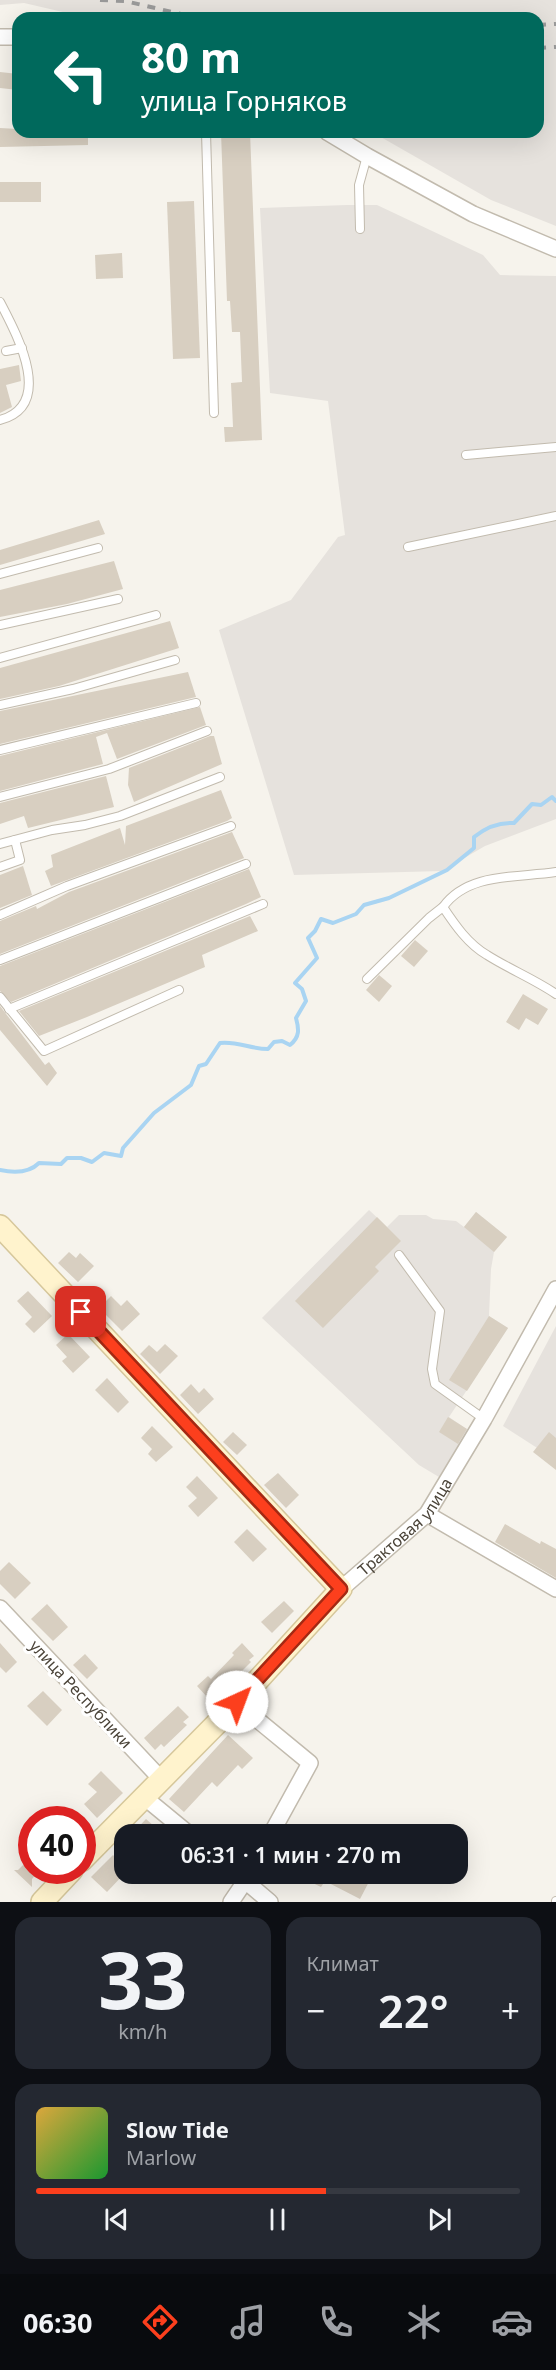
<!DOCTYPE html>
<html lang="ru">
<meta charset="utf-8">
<style>
:root{--surface:#171b24;--page:#242831;--text:#f1f3f6;--muted:#9ea1a6;--line:#363941;--accent:#fc3f1d}
body{margin:0;font-family:"Noto Sans",sans-serif;background:var(--page);color:var(--text);height:100vh;display:flex;flex-direction:column;font-size:22px;white-space:nowrap}
*{box-sizing:border-box;margin:0}
p{font-size:20px;color:var(--muted)}
.icon{flex:none;width:33px;height:33px;fill:none;stroke:currentColor;stroke-width:2;stroke-linecap:round;stroke-linejoin:round}
.map{position:relative;height:1902px;overflow:hidden}
.drawer{display:flex;flex-direction:column;gap:15px;padding:15px;background:#0d0f14;flex:1}
.drawer>*{flex:none}
.hud{position:absolute;left:12px;top:12px;width:532px;height:126px;border-radius:18px;box-shadow:0 6px 24px #0002;background:#00695c;color:#fff;overflow:hidden}
.speed{position:absolute;left:18px;top:1806px;display:flex;gap:12px;font-size:30px;font-weight:700;text-align:center}
.speed>*{display:grid;place-content:center;width:78px;height:78px;border-radius:50%;background:var(--surface);box-shadow:0 6px 24px #0002;line-height:1}
.speed .limit{border:9px solid #d22;background:#fff;color:#111}
.pin{position:absolute;display:grid;place-items:center;width:51px;height:51px;color:#fff;margin:-26px;border-radius:12px;box-shadow:0 3px 9px #0006}
.me{position:absolute;width:66px;margin:-33px;rotate:43deg;stroke-linejoin:round;filter:drop-shadow(0 0 4px #0008)}
.turn{display:flex;align-items:center;gap:21px;height:126px;padding:0 30px;font-size:27px}
.turn .icon{width:78px;height:78px;stroke-width:2.5}
.turn b{display:block;font-size:42px;line-height:51px}
.big{font-size:45px;font-weight:600;line-height:1.1}
.drawer .widget{flex:1;display:flex;flex-direction:column;justify-content:center;gap:9px;min-width:0;padding:0 21px;border-radius:18px;background:var(--page)}
.drawer .dial{align-items:center;gap:0}
.dial b{font-size:78px;line-height:1}
.song{display:flex;align-items:center;gap:18px}
.cover{width:72px;height:72px;border-radius:9px;background:linear-gradient(135deg,hsl(40 70% 55%),hsl(130 70% 35%))}
.played{height:6px;border-radius:3px;background:linear-gradient(90deg,var(--accent) 60%,var(--line) 60%)}
.keys{display:flex;justify-content:space-around;direction:ltr}
.heat{display:flex;justify-content:space-between;align-items:center;font-size:33px;direction:ltr}
.drawer .tiles{flex:1;display:grid;gap:15px;grid-template-columns:1fr 1fr}
.widget:last-child{grid-column:span 2}
.trip{position:absolute;left:114px;top:1824px;width:354px;height:60px;border-radius:18px;background:var(--surface);box-shadow:0 6px 24px #0002;font-weight:600;line-height:60px;text-align:center}
.dock{display:flex;height:96px;justify-content:space-around;align-items:center;background:#090b0e;color:var(--muted)}
.dock .icon{width:42px;height:42px}
.dock .selected{color:var(--accent)}
.dock b{font-size:27px;color:var(--text)}
.map>svg:first-child{display:block}
.industrial{fill:#e6e2dd}
.lines{fill:none;stroke-linecap:round;stroke-linejoin:round}
.stream{stroke:#a9d4f2;stroke-width:4}
.building{fill:#d8cfc1}
.lane-casing{stroke:#c2bbae;stroke-width:10}
.street-casing{stroke:#c2bbae;stroke-width:18}
.secondary-casing{stroke:#d6c79b;stroke-width:24}
.lane{stroke:#fff;stroke-width:8}
.street{stroke:#fff;stroke-width:15}
.secondary{stroke:#fff3cd;stroke-width:21}
.rail{stroke:#9a9a9a;stroke-width:4;stroke-dasharray:8 8;stroke-linecap:butt}
.route-casing{stroke:#a42913;stroke-width:15}
.route{stroke:#fc3f1d;stroke-width:10}
.labels{text-anchor:middle;dominant-baseline:central;stroke-width:6;stroke-linejoin:round;paint-order:stroke}
.street-label{font-size:16px;fill:#4b4439;stroke:#fff}
</style>
<div class="map">
<svg width="556" height="1902" viewBox="0 0 556 1902">
<rect width="100%" height="100%" fill="#f6f3ec"/>
<g class="industrial">
<polygon points="0,0 556,0 556,226 491,200 372,132 538,132 538,18 89,18 24,3 0,5"/>
<polygon points="347,205 377,205 483,255 500,275 556,276 556,819 485,846 442,871 294,875 219,630 291,600 338,537 345,535 328,401 270,393 260,208"/>
<polygon points="369,1210 387,1227 399,1215 426,1215 433,1219 456,1221 464,1227 476,1212 507,1237 494,1252 491,1269 489,1316 508,1328 449,1417 468,1430 439,1477 419,1465 262,1318"/>
<polygon points="556,1326 556,1460 503,1426"/>
</g>
<g class="lines">
<path class="stream" d="M0,1170C14,1173 29,1173 39,1163L61,1164L67,1158H81L92,1162L104,1153L121,1156L123,1148L154,1113L191,1085L199,1066L206,1064L220,1043C238,1041 250,1049 268,1049L274,1042L282,1041L290,1045C300,1037 299,1029 296,1018L306,1001L302,989L295,983L317,958L308,938L315,931L321,919L333,923L356,914L364,905L389,898L447,870L474,848V837C485,828 499,822 514,823L532,804L541,805L552,797L556,801"/>
</g>
<g class="building">
<polygon points="0,72 18,74 18,90 0,88"/>
<polygon points="0,128 18,129 18,132 88,132 88,145 0,147"/>
<polygon points="221,132 250,132 262,440 225,442 224,427 233,427 231,383 242,382 240,332 232,332 230,301 227,301"/>
<rect x="0" y="182" width="41" height="20"/>
<polygon points="194,201 200,358 173,359 167,202"/>
<polygon points="122,253 123,278 96,279 95,255"/>
<polygon points="19,365 21,381 6,385 12,407 0,413 0,369"/>
<polygon points="99,520 105,534 0,565 0,550"/>
<polygon points="114,561 123,589 67,604 0,617 0,590"/>
<polygon points="170,621 179,648 59,686 0,699 0,668"/>
<polygon points="188,672 196,697 0,744 0,711"/>
<polygon points="200,707 206,725 117,759 107,733 96,737 103,764 0,791 0,756"/>
<polygon points="210,736 214,736 222,764 134,802 128,785 129,768"/>
<polygon points="106,776 114,807 28,828 24,816 0,824 0,803"/>
<polygon points="221,790 232,818 227,821 51,886 45,871 53,867 51,855 120,828 125,845 126,826"/>
<polygon points="232,832 244,858 0,954 0,921 36,906 37,909 69,892"/>
<polygon points="23,866 32,895 0,908 0,875"/>
<polygon points="249,869 261,897 246,904 11,1002 0,991 0,966"/>
<polygon points="250,916 258,931 202,955 205,967 87,1017 39,1036 19,1011"/>
<polygon points="415,940 428,951 414,967 401,956"/>
<polygon points="379,975 392,986 379,1002 366,990"/>
<polygon points="523,994 548,1009 538,1025 526,1018 519,1030 506,1022"/>
<polygon points="0,1006 45,1065 49,1062 57,1073 47,1086 0,1030"/>
<polygon points="476,1212 507,1237 494,1252 464,1227"/>
<polygon points="377,1217 401,1241 375,1267 379,1271 323,1328 295,1301"/>
<polygon points="69,1252 76,1258 80,1253 94,1266 78,1282 58,1263"/>
<polygon points="28,1291 52,1316 34,1333 25,1324 32,1317 17,1301"/>
<polygon points="111,1296 121,1306 127,1300 140,1314 122,1331 99,1308"/>
<polygon points="489,1316 508,1328 467,1391 449,1380"/>
<polygon points="68,1334 90,1357 73,1373 62,1361 67,1357 56,1345"/>
<polygon points="165,1344 178,1356 160,1374 140,1354 149,1345 157,1352"/>
<polygon points="107,1378 129,1402 118,1413 95,1390"/>
<polygon points="191,1384 199,1393 204,1388 214,1399 198,1414 180,1395"/>
<polygon points="448,1417 467,1429 458,1444 439,1432"/>
<polygon points="152,1426 173,1447 156,1462 148,1454 152,1449 141,1438"/>
<polygon points="233,1432 247,1445 237,1455 223,1442"/>
<polygon points="549,1432 556,1438 556,1470 533,1452"/>
<polygon points="278,1473 299,1495 286,1508 264,1485"/>
<polygon points="197,1476 218,1498 198,1517 188,1506 197,1498 186,1487"/>
<polygon points="505,1524 540,1544 541,1541 556,1549 556,1578 495,1542"/>
<polygon points="247,1529 267,1549 253,1562 234,1542"/>
<polygon points="9,1562 31,1583 15,1599 0,1584 0,1571"/>
<polygon points="284,1601 294,1611 272,1633 261,1622"/>
<polygon points="47,1604 68,1627 53,1641 31,1619"/>
<polygon points="0,1643 17,1662 6,1673 0,1667"/>
<polygon points="242,1643 254,1656 249,1660 251,1662 225,1688 222,1685 208,1698 197,1686 208,1676 211,1679 234,1655 232,1653"/>
<polygon points="85,1654 98,1668 87,1679 73,1665"/>
<polygon points="43,1691 62,1710 47,1726 27,1706"/>
<polygon points="178,1706 189,1717 183,1722 187,1725 164,1747 161,1744 155,1750 144,1738"/>
<polygon points="228,1735 253,1758 242,1769 238,1765 217,1787 212,1782 184,1812 169,1799"/>
<polygon points="101,1771 123,1793 97,1818 84,1804 97,1792 88,1784"/>
<polygon points="146,1819 163,1834 132,1834"/>
<polygon points="113,1855 124,1866 124,1874 107,1892 91,1877"/>
<polygon points="32,1856 32,1870 40,1870 32,1879 32,1887 14,1870 18,1870"/>
<polygon points="294,1874 373,1874 360,1899 325,1881 321,1887"/>
</g>
<g class="lines">
<defs>
<g id="lane">
<polyline points="206,132 214,413"/>
<polyline points="360,229 359,185 367,156"/>
<path d="M0,302C16,333 56,405 0,420"/>
<polyline points="6,351 22,348"/>
<polyline points="466,455 556,447"/>
<polyline points="408,547 556,516"/>
<polyline points="0,574 98,548"/>
<polyline points="0,625 118,599"/>
<polyline points="0,658 156,615"/>
<polyline points="0,705 73,689 175,660"/>
<polyline points="0,750 196,703"/>
<polyline points="0,797 109,769 207,731"/>
<polyline points="0,844 52,830 85,825 120,816 220,777"/>
<polyline points="0,867 20,860 15,840"/>
<path d="M556,872C518,878 468,872 443,907C455,925 468,944 487,955C509,969 534,979 556,994"/>
<polyline points="0,915 67,886 231,826"/>
<polyline points="0,960 246,864"/>
<polyline points="367,979 429,918 443,907"/>
<polyline points="0,997 44,1051 179,990"/>
<polyline points="9,1009 263,904"/>
<polyline points="399,1255 440,1311 432,1369 435,1384 484,1419"/>
<polyline points="556,1902 556,1901"/>
</g>
<g id="street">
<polyline points="0,37 18,37"/>
<polyline points="327,132 367,156 473,214 556,249"/>
<polyline points="427,1514 556,1589"/>
<path id="s1" d="M341,1589L427,1514L484,1419L556,1289"/>
<polyline points="0,1608 161,1779"/>
<polyline points="237,1703 310,1763 271,1834"/>
<polyline points="144,1797 189,1834"/>
<polyline points="237,1874 270,1902"/>
<polyline points="231,1902 250,1874"/>
</g>
<g id="secondary">
<polyline points="0,1226 341,1589 237,1703 82,1860"/>
<polyline points="42,1902 72,1870"/>
</g>
</defs>
<use href="#lane" class="lane-casing"/>
<use href="#street" class="street-casing"/>
<use href="#secondary" class="secondary-casing"/>
<use href="#lane" class="lane"/>
<use href="#street" class="street"/>
<use href="#secondary" class="secondary"/>
<g class="rail">
<polyline points="100,0 125,1 198,18"/>
<polyline points="538,25 556,24"/>
<polyline points="538,48 556,47"/>
</g>
</g>
<g class="lines">
<defs>
<polyline id="route" points="81,1312 341,1589 237,1702"/>
</defs>
<use href="#route" class="route-casing"/>
<use href="#route" class="route"/>
</g>
<g class="labels">
<g class="street-label">
<text stroke="none"><textPath href="#s1" startOffset="90">Трактовая улица</textPath></text>
<text transform="translate(81 1694) rotate(47)">улица Республики</text>
</g>
</g>
</svg>
<div class="speed"><div class="limit">40</div></div>
<div class="pin" style="left:81px;top:1312px;background:#d93025"><svg class="icon" aria-label="arrive" viewBox="0 0 24 24"><path d="M6 21V4h12l-3 4 3 4H6"/></svg></div>
<svg class="me" style="left:237px;top:1702px" viewBox="-20 -20 40 40"><circle r="19" fill="#fff"/><path d="M0-13L10 11 0 6-10 11z" fill="#fc3f1d"/></svg>
<div class="trip">06:31 · 1 мин · 270 m</div>
<div class="hud">
<div class="turn"><svg class="icon" aria-label="left" viewBox="0 0 24 24"><path d="M17 20v-9H6M10 6l-5 5 5 5"/></svg><div><b>80 m</b>улица Горняков</div></div>
</div>
</div>
<section class="drawer">
<div class="tiles">
<div class="widget dial"><b>33</b><p>km/h</p></div>
<div class="widget"><p>Климат</p>
<div class="heat"><a>−</a><b class="big">22°</b><a>+</a></div>
</div>
<div class="widget">
<div class="song"><i class="cover"></i><div><b>Slow Tide</b><p>Marlow</p></div></div>
<div class="played"></div>
<div class="keys"><svg class="icon" aria-label="previous" viewBox="0 0 24 24"><path d="M18 5L8 12l10 7zM5 5v14"/></svg><svg class="icon" aria-label="pause" viewBox="0 0 24 24"><path d="M8 5v14M16 5v14"/></svg><svg class="icon" aria-label="next" viewBox="0 0 24 24"><path d="M6 5l10 7-10 7zM19 5v14"/></svg></div>
</div>
</div>
</section>
<nav class="dock">
<b>06:30</b>
<svg class="icon selected" aria-label="directions" viewBox="0 0 24 24"><path d="M12 3l9 9-9 9-9-9zM9 14v-3h6M13 9l2 2-2 2"/></svg>
<svg class="icon" aria-label="music" viewBox="0 0 24 24"><path d="M9 18V5l10-2v13"/><circle cx="6" cy="18" r="3"/><circle cx="16" cy="16" r="3"/></svg>
<svg class="icon" aria-label="phone" viewBox="0 0 24 24"><path d="M5 4h4l2 5-3 2q2 4 5 5l2-3 5 2v4C11 20 4 13 5 4z"/></svg>
<svg class="icon" aria-label="climate" viewBox="0 0 24 24"><path d="M12 3v18M4 7l16 10M4 17L20 7"/></svg>
<svg class="icon" aria-label="car" viewBox="0 0 24 24"><path d="M5 17H2v-5l4-1 3-4h7l3 4 3 1v5h-3M9 17h6M6 11h13"/><circle cx="7" cy="17" r="2"/><circle cx="17" cy="17" r="2"/></svg>
</nav>
